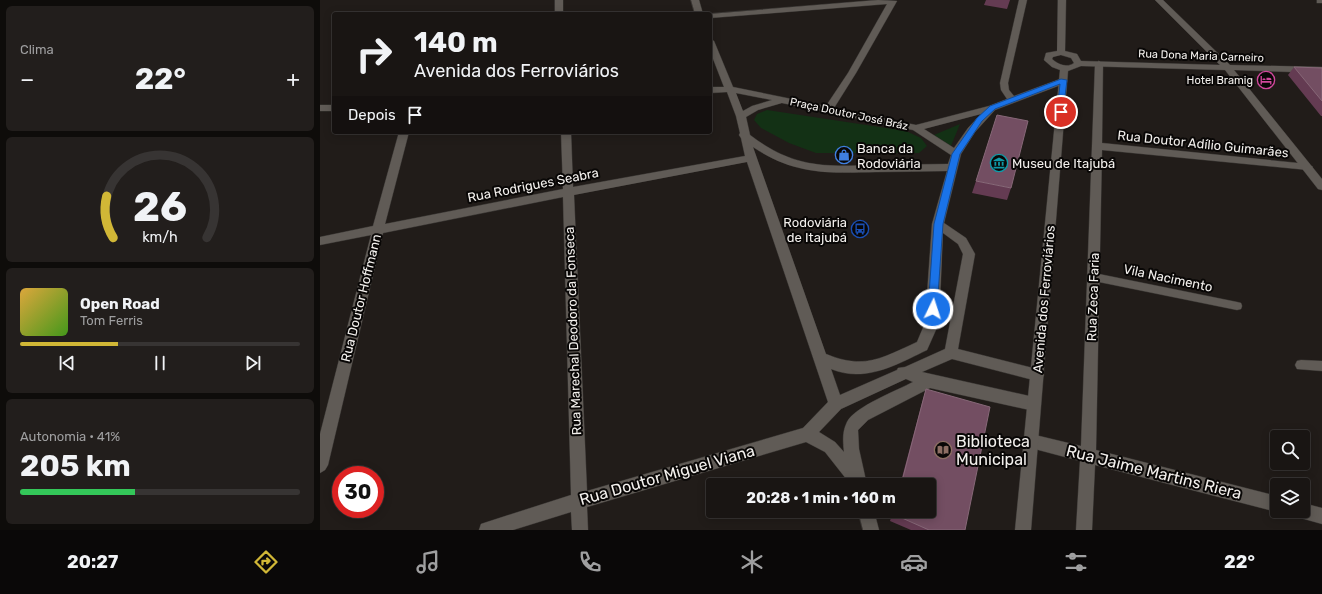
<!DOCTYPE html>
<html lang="pt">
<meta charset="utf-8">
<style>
:root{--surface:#191513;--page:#221e1c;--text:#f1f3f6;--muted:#9f9fa0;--line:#373433;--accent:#d1b736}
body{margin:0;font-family:Rubik,sans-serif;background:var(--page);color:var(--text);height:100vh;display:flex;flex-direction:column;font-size:15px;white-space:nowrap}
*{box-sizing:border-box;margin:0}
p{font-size:13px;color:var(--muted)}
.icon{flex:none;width:22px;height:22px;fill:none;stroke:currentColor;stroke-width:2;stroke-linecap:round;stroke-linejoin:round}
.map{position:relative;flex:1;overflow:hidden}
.details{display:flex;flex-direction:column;gap:6px;padding:6px;background:#0e0c0a;width:320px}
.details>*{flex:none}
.guide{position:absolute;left:12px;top:12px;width:380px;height:122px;border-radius:4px;box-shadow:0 2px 10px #0003,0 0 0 1px var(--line);background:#191513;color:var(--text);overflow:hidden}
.controls{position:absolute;left:950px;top:430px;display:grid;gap:8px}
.controls a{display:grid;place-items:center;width:40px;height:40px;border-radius:4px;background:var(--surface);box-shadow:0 2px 10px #0003,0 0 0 1px var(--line);font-size:20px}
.speed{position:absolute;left:12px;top:466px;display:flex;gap:8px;font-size:20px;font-weight:700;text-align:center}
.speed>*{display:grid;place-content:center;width:52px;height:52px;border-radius:50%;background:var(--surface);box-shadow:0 2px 10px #0003,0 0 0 1px var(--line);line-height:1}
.speed .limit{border:6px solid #d22;background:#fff;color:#111}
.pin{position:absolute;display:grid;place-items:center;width:34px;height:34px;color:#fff;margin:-17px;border:2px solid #fff;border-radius:50%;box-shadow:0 1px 4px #0007}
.me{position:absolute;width:44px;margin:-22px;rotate:4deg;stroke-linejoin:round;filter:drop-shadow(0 0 3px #0008)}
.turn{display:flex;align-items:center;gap:14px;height:84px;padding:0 16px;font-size:18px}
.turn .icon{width:52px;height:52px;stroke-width:2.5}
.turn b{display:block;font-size:28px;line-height:34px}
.then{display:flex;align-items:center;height:38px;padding:0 16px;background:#0003;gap:8px;font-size:15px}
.big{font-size:30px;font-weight:700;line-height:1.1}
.details .card{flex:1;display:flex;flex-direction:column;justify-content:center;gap:6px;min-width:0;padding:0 14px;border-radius:6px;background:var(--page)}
.details .dial{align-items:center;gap:0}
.dial svg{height:104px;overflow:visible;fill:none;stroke:var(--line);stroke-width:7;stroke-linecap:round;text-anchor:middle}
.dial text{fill:var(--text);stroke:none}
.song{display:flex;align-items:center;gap:12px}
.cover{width:48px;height:48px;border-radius:6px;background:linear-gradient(135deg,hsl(40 70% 55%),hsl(100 70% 35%))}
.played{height:4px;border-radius:2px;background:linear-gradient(90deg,var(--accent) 35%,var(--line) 35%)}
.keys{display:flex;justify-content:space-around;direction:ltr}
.heat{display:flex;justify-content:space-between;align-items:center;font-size:22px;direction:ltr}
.charge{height:6px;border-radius:3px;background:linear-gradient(90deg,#34c759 41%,var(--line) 0)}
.trip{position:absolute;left:386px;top:478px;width:230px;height:40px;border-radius:4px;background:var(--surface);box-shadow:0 2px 10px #0003,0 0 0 1px var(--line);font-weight:700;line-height:40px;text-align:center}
.tab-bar{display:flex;height:64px;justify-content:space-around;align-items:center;background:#0a0808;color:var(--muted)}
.tab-bar .icon{width:28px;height:28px}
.tab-bar .active{color:var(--accent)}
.tab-bar b{font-size:18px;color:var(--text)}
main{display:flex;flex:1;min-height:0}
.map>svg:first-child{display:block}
.green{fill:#133115}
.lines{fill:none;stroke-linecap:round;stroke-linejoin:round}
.lane-casing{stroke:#393633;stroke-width:1}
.street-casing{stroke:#393633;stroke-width:1}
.secondary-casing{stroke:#393633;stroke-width:1}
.lane{fill:#605b56;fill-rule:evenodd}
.street{fill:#605b56;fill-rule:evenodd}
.secondary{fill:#605b56;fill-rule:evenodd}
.wall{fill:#643b52}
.building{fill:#734e62;stroke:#876878}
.route{fill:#1a73e8;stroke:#114b97}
.labels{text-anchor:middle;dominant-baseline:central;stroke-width:4;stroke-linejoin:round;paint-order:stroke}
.far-street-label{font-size:11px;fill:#f3f0ed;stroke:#090706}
.far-poi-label{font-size:11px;fill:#f3f0ed;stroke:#090706;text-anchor:end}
.street-label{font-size:13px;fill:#f3f0ed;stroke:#090706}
.poi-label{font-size:13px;fill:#f3f0ed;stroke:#090706;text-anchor:start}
.near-poi-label{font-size:16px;fill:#f3f0ed;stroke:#090706;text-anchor:start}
.near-street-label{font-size:16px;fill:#f3f0ed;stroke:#090706}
</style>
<main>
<section class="details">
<div class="card"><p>Clima</p>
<div class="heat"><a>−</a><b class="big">22°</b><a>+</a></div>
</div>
<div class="card dial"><svg viewBox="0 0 100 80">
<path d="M14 69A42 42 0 1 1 86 69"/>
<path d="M14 69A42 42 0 0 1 9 37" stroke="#d1b736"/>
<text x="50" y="56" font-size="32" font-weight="700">26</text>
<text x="50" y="72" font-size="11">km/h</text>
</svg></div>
<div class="card">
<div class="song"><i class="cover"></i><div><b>Open Road</b><p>Tom Ferris</p></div></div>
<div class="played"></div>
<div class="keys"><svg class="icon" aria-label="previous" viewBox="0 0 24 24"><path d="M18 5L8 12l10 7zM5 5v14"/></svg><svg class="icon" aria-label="pause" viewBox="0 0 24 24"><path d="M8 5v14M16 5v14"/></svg><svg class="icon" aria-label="next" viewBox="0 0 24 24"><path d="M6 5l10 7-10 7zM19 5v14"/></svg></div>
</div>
<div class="card"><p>Autonomia · 41%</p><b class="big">205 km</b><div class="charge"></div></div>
</section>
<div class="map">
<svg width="1002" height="530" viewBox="0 0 1002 530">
<rect width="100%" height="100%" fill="#211c19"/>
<g class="green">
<polygon points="447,110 586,131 601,138 607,146 599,153 496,153 469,143 441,128 434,120 437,114"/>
<polygon points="640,124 631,146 614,135"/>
</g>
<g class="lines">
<defs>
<g id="lane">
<polygon points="774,273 917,302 921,303 922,306 921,309 917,310 774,281 770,280 769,277 770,274"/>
<polygon points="981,360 1002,361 1002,371 977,369 975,365 977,361"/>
</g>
<g id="street">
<rect x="235" y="0" width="8" height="14"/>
<polygon points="371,0 379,0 383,14 375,14"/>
<path d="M558,0L577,1L536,73L514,108L596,125L669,106L687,99L681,90L680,83L699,0H707L688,83L689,90L694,96L740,79L743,78L747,81L746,83L675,110L655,132L641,154L624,223L646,238L655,254L638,349L717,369L722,371L724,375L722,379L717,381L632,359L602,372L714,397L719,399L721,404L719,409L714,411L610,388L548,420L538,430L539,449L547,485H531L505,452L486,442L267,507L268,530H252L251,512L193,530H159L161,524L167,522L251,495L243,197L63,233L8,465L5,470L0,473V434L51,235L0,245V237L53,226L79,132H89L65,224L243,189L241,132H251L253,187L425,156L421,138L419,135L420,133L416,116L407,92L390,93V87H404L390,51V39L394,41L413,87L506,106L528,73L567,4L390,18L389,14ZM416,93L452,100L432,106L423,111ZM462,103L593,130L631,155L628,164C604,164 579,165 555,165C504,167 473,168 430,135L426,117L438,110ZM661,114L648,128L634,148L604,129ZM433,147C475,175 508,173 556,172C580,172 603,171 627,171L612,224L605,323L597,342C562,358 544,370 506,354ZM427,162L508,402L483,428L267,491L254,195ZM623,233L638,244L643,254L625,349L585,367L578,368L577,370L520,395L511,369C545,383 576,365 607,350L619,323ZM586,379L593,382C578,390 534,407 527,422C522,432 523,442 524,452L515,442L499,432L521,409Z"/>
<rect x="997" y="0" width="5" height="3"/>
<polygon points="779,61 783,64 782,143 988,164 993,167 988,170 782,150 776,450 957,496 957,511 960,511 957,512 775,465 772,530 756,530 760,461 711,448 706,446 703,441 706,436 711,434 761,446 775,64"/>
<rect x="0" y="105" width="14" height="6"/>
<polygon points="983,503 1002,508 1002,524 977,517 975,511 983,511"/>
<polygon points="538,511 554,511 559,530 543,530"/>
</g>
<path id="secondary" d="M738,0H746L745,51L757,54L761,61L900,65L835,0H843L910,65L1002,67V73L914,70L1002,179V190L998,189L905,70L761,66L748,71L711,530H695L740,70L732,67L724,60L726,53L737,51ZM741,55L751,58L754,63C747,68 739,65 732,59L733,57Z"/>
</defs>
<use href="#lane" class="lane-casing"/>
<use href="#street" class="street-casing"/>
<use href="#secondary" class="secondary-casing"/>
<use href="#lane" class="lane"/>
<use href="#street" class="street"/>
<use href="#secondary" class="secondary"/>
</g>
<g class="wall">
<polygon points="666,0 690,0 687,9 664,5"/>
<polygon points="974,67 1002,68 1002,116 1001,116 968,75"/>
<polygon points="656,181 691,188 687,200 652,193"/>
<polygon points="606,389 645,530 591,530 570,521 573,511 609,511 609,485 580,485 603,399"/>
</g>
<g class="building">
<polygon points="974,67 1002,68 1002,101"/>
<polygon points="677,115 708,121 691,188 656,181"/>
<polygon points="606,389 670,407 645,530 609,530 573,514 574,511 609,511 609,485 581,485"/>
</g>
<polygon class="route" points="741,79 747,80 743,113 738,113 737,112 740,84 675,109 662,121 640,154 623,224 617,309 616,311 609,311 608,309 614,224 632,154 657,118 670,106"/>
<defs>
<symbol id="hotel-ring" viewBox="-11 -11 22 22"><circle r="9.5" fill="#090706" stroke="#d1479c" stroke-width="1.5"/><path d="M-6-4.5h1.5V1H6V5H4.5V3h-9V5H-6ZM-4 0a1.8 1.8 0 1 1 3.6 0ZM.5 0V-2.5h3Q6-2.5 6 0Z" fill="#d1479c"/></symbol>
<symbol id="shop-ring" viewBox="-11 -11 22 22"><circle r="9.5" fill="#090706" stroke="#3f7fe0" stroke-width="1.5"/><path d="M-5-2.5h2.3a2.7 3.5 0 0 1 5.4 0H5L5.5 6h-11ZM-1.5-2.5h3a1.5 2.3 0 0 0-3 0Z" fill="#3f7fe0"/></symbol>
<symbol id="museum-ring" viewBox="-11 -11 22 22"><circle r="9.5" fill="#090706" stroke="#0f9aa8" stroke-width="1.5"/><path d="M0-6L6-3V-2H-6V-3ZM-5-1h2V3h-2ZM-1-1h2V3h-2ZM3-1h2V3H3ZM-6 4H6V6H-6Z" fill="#0f9aa8"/></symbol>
<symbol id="bus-ring" viewBox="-11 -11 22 22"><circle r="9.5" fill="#090706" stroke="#1a4fb4" stroke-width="1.5"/><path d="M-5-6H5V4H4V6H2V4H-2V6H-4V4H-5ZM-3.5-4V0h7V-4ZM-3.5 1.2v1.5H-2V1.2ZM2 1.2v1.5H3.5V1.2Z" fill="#1a4fb4"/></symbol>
<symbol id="library-ring" viewBox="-11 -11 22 22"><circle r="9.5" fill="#090706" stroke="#8d6e63" stroke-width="1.5"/><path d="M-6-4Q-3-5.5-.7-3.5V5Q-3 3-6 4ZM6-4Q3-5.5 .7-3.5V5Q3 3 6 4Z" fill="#8d6e63"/></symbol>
</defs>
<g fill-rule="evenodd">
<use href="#hotel-ring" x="936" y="70" width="20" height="20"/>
<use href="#shop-ring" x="514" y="145" width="20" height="20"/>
<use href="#museum-ring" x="669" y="153" width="20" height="20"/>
<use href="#bus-ring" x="530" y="219" width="20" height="20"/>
<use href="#library-ring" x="613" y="440" width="20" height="20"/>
</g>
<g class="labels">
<g class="far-street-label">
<text transform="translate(881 56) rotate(2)">Rua Dona Maria Carneiro</text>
<text transform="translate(529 114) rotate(12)">Praça Doutor José Bráz</text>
</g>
<g class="far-poi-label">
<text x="933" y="80">Hotel Bramig</text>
</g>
<g class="street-label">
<text transform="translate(883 144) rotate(6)">Rua Doutor Adílio Guimarães</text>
<text transform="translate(213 185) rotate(-11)">Rua Rodrigues Seabra</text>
<text transform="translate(848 278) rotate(12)">Vila Nacimento</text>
<text transform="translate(773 297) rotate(-88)">Rua Zeca Faria</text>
<text transform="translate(41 298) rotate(-76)">Rua Doutor Hoffmann</text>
<text transform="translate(724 299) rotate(-85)">Avenida dos Ferroviários</text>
<text transform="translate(253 331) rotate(-92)">Rua Marechal Deodoro da Fonseca</text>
</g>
<g class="poi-label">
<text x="537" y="148">Banca da<tspan x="537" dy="15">Rodoviária</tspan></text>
<text x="692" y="163">Museu de Itajubá</text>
<text x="527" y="222" text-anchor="end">Rodoviária<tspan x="527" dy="15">de Itajubá</tspan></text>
</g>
<g class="near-poi-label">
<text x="636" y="441">Biblioteca<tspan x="636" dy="18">Municipal</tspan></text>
</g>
<g class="near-street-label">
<text transform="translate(834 472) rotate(14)">Rua Jaime Martins Riera</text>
<text transform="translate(347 475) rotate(-16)">Rua Doutor Miguel Viana</text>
</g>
</g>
</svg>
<div class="controls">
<a><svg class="icon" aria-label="search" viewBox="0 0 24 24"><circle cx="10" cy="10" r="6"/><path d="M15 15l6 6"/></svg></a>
<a><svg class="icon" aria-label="layers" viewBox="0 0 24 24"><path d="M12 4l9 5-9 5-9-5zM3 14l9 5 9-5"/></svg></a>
</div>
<div class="speed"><div class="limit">30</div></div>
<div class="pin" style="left:741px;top:112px;background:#d93025"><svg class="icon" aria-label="arrive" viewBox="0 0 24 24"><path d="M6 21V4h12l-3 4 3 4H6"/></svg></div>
<svg class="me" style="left:613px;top:309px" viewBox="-20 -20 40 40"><circle r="17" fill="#1a73e8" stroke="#fff" stroke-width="3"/><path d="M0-11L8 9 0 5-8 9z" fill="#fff"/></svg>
<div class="trip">20:28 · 1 min · 160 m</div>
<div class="guide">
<div class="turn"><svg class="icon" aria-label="right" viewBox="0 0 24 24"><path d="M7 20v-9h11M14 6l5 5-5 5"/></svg><div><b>140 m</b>Avenida dos Ferroviários</div></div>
<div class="then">Depois<svg class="icon" aria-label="arrive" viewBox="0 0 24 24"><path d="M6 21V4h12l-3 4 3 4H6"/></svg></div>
</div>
</div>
</main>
<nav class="tab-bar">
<b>20:27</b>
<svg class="icon active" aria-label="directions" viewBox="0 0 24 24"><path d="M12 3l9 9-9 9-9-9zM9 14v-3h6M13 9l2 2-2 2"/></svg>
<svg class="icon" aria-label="music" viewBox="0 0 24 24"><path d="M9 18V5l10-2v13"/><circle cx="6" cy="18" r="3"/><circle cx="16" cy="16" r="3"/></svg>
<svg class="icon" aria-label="phone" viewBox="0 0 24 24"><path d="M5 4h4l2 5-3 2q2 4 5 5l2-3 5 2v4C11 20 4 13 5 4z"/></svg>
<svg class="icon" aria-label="climate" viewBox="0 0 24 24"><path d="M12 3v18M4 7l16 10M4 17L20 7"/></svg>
<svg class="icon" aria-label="car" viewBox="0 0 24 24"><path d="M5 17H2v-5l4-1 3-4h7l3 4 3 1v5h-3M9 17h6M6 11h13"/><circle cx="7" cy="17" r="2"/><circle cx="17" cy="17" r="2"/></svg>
<svg class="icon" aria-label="filters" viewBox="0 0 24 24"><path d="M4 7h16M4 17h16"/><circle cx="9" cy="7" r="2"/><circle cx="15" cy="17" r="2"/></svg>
<b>22°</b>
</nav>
